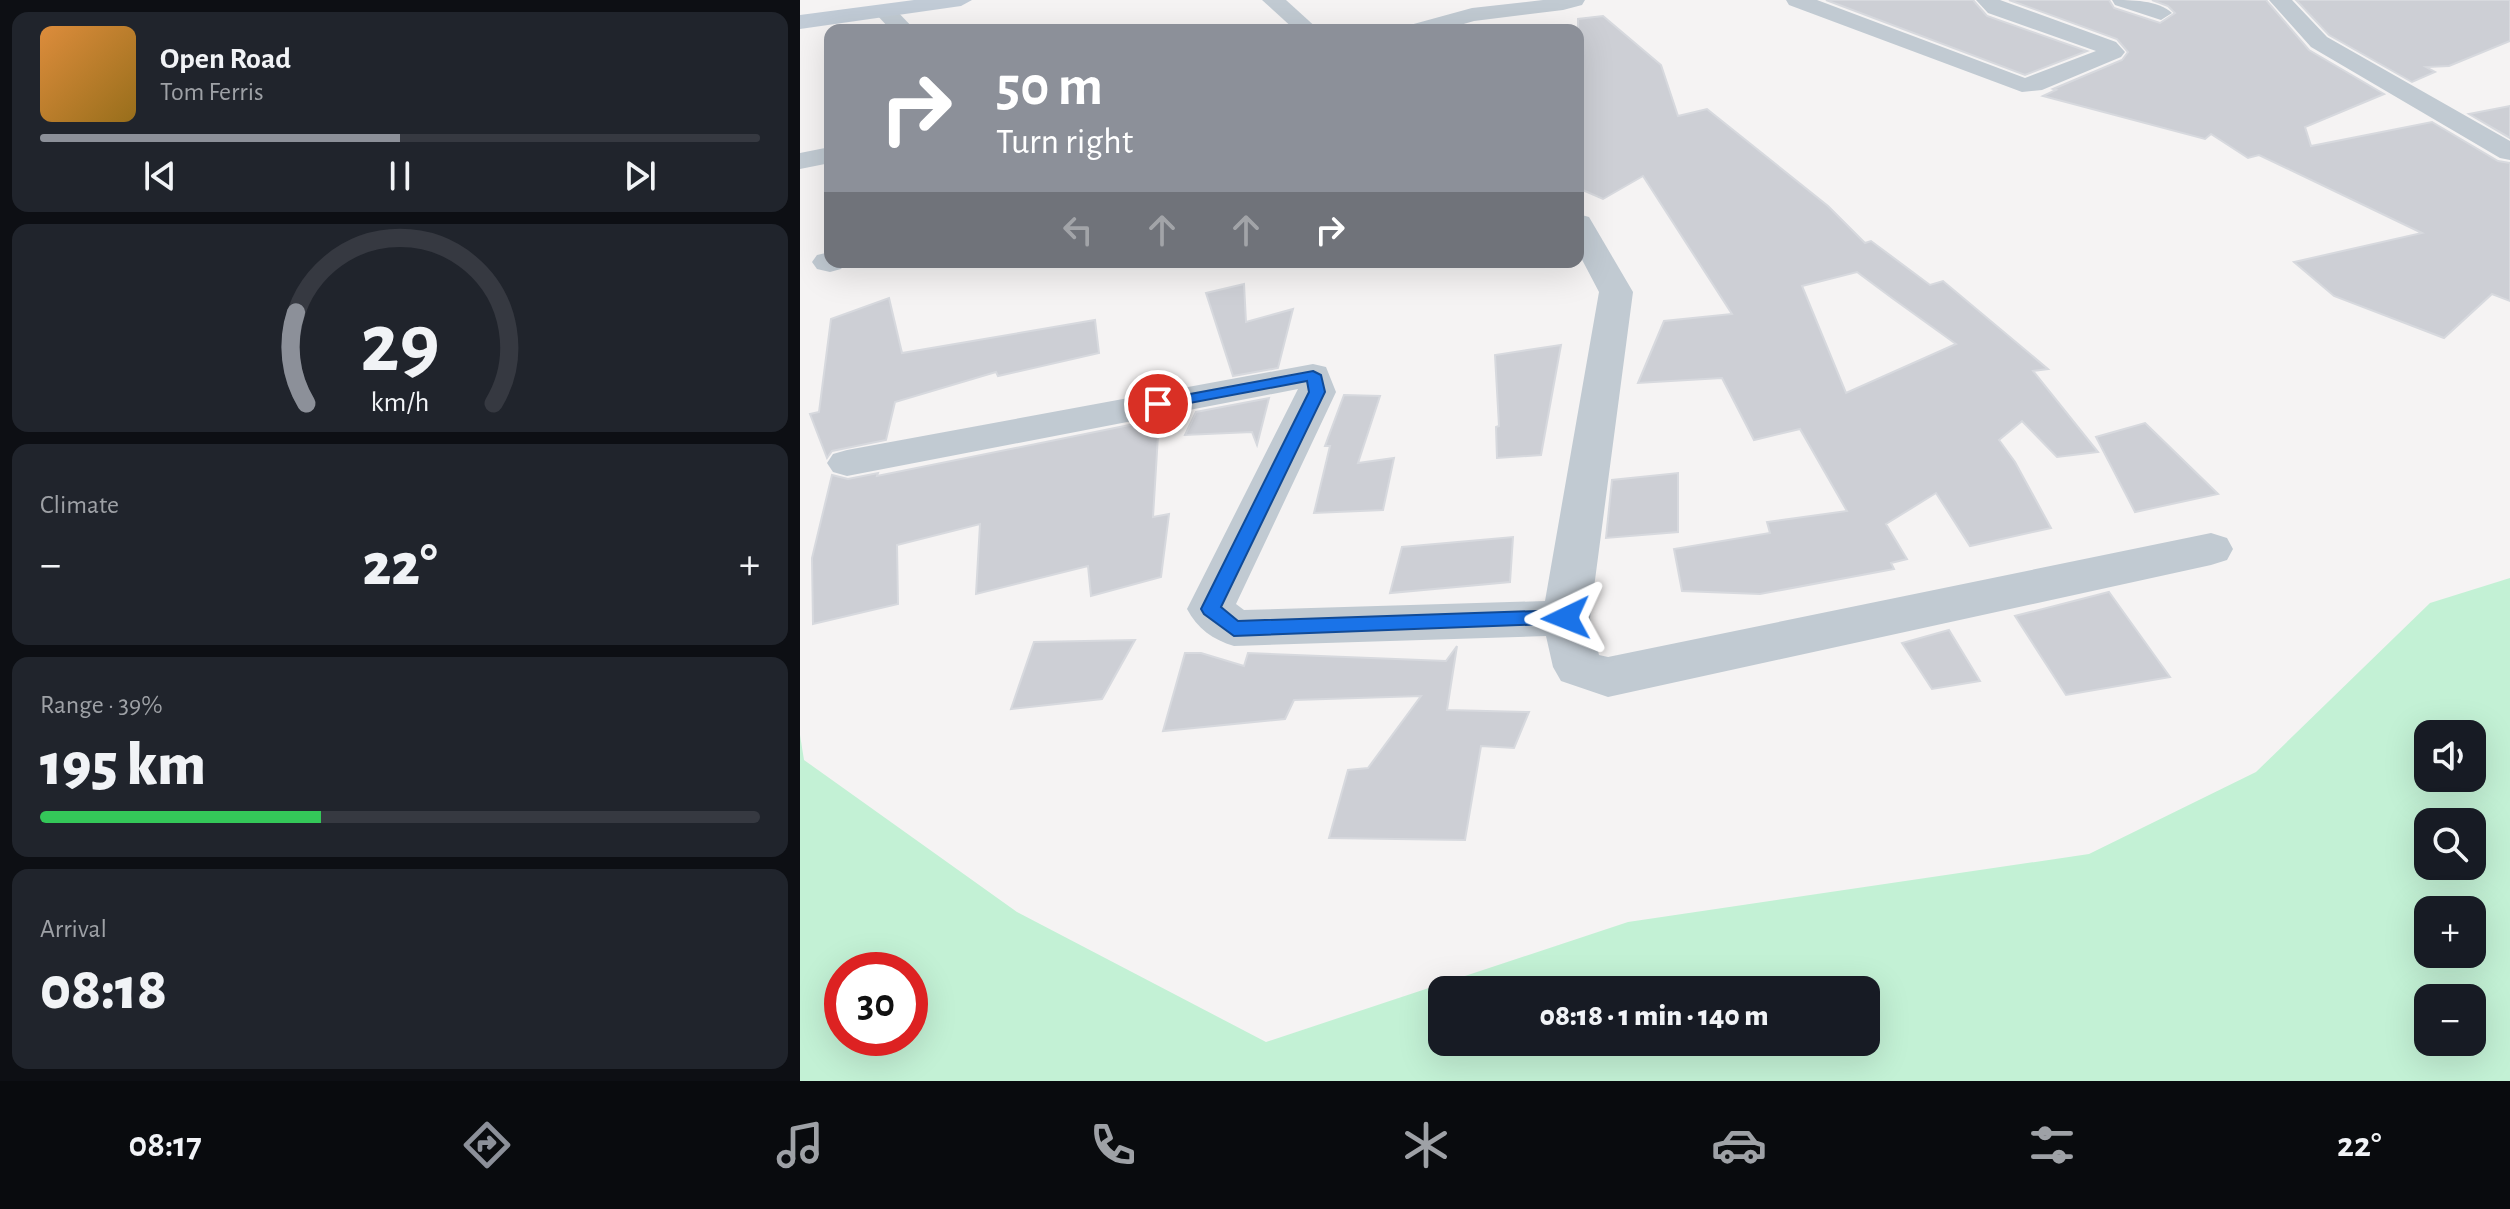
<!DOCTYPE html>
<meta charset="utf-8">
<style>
:root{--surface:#171b24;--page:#20242c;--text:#f1f3f6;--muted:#9ea1a6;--line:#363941;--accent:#8c9099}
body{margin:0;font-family:"Alegreya Sans",sans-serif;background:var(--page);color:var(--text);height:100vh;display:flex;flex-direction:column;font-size:30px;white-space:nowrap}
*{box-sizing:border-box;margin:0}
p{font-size:26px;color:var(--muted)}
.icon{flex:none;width:44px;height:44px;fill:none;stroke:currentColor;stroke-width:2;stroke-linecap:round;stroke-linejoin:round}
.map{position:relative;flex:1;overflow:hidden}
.sheet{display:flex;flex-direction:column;gap:12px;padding:12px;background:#0d0f14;width:800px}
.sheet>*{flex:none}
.guide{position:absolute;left:24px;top:24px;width:760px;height:244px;border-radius:16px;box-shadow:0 8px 32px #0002;background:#8c9099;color:#fff;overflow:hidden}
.controls{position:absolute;left:1614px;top:720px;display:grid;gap:16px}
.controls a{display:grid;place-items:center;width:72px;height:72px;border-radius:16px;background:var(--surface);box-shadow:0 8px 32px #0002;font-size:40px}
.speed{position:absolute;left:24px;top:952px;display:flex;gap:16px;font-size:40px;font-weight:700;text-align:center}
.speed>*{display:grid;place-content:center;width:104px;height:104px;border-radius:50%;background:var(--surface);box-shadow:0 8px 32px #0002;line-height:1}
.speed .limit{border:12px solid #d22;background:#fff;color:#111}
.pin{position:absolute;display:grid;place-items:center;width:68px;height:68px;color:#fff;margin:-34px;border:4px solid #fff;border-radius:50%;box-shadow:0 2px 8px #0007}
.me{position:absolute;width:88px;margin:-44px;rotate:268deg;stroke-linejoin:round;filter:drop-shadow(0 0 6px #0008)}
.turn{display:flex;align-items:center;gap:28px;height:168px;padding:0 40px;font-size:36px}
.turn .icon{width:104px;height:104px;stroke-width:2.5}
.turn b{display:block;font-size:56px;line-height:68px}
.lanes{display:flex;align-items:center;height:76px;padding:0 40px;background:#0003;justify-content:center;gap:40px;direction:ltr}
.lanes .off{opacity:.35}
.big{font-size:60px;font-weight:800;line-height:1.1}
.sheet .tile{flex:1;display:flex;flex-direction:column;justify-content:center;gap:12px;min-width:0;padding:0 28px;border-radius:16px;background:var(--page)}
.sheet .dial{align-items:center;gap:0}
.dial svg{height:208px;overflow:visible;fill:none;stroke:var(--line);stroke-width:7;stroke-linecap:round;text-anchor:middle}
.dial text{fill:var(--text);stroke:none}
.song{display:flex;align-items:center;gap:24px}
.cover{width:96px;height:96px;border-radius:12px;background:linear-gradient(135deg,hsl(30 70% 55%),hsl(40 70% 35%))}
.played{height:8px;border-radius:4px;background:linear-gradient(90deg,var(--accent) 50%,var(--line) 50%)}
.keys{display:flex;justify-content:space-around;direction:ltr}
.heat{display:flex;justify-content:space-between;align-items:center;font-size:44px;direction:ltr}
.charge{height:12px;border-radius:6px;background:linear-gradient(90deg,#34c759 39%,var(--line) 0)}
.trip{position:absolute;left:628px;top:976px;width:452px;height:80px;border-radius:16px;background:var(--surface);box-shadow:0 8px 32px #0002;font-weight:800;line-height:80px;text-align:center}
.tab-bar{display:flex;height:128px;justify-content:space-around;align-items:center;background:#090b0e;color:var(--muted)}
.tab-bar .icon{width:56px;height:56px}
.tab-bar .active{color:var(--accent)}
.tab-bar b{font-size:36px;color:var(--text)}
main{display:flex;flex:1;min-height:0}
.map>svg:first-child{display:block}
.green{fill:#c3f1d5;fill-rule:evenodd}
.building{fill:#cdcfd5;stroke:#d7d9de;stroke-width:2;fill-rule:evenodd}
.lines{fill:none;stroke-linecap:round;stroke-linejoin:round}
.street{fill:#c1cad2;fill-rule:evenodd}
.secondary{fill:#c1cbd6;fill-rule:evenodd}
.route{fill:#1a73e8;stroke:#114b97;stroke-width:2}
</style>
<main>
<section class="sheet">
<div class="tile">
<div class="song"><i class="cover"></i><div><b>Open Road</b><p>Tom Ferris</p></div></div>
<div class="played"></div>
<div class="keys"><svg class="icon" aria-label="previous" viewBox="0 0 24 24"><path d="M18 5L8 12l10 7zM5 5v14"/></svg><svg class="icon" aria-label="pause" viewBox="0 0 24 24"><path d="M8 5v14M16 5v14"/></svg><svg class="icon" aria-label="next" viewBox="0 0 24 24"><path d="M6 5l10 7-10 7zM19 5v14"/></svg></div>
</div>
<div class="tile dial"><svg viewBox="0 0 100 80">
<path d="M14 69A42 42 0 1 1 86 69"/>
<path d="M14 69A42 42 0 0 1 10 34" stroke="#8c9099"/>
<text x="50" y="56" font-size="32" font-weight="700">29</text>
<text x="50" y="72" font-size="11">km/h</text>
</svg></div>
<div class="tile"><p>Climate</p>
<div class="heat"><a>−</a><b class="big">22°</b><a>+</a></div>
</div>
<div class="tile"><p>Range · 39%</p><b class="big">195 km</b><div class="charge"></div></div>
<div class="tile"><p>Arrival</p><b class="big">08:18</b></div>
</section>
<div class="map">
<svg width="1710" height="1081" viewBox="0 0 1710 1081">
<rect width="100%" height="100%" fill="#f5f3f3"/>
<path class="green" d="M1710,578V1081H0V735L4,760L217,912L466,1042L828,922L1289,854L1456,772L1630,603ZM1628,734H1672V778H1628ZM1628,822H1672V866H1628ZM1628,910H1672V954H1628ZM42,970H110V1038H42ZM642,990H1066V1042H642ZM1628,998H1672V1042H1628Z"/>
<g class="building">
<polygon points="1026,0 1173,0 1187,16 1287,51 1225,75"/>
<polygon points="1209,0 1309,0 1314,8 1360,23 1375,13 1368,6 1352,0 1466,0 1509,50 1584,94 1505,127 1511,146 1632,122 1698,161 1710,163 1710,301 1692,294 1644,338 1534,296 1494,262 1622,233 1459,155 1448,158 1411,134 1405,139 1243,96 1256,90 1253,89 1322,60 1328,52 1317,39"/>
<polygon points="1496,0 1710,0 1710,41 1649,66 1626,67 1635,72 1612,82 1529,35"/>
<path d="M803,16L861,65L878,116L907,109L1028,206L1065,243L1071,241L1130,285L1143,281L1248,369L1233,371L1298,452L1257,457L1222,421L1199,440L1215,462L1251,528L1170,546L1136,493L1086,524L1107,559L1091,563L1094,569L960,594L882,591L874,549L970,533L967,522L1047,511L1000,429L954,440L922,378L838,383L864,321L932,314L843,176L803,199L778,188V19ZM1057,272L1092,298L1156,344L1046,393L1002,286Z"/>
<polygon points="1710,106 1710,138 1669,114"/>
<polygon points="444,284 446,322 493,309 478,368 433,376 406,293"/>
<polygon points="89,298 102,353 295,320 299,353 198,376 196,372 95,402 86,440 32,451 27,458 10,414 19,412 31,319"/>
<polygon points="761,345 741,455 697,458 696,427 699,426 695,355"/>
<polygon points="544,395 580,396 558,463 594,458 583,510 514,513 530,446 525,446"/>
<polygon points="469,398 457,445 452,432 385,435 396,412"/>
<polygon points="359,419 353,517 369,514 361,577 291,596 288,566 176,594 180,524 97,545 98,604 13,624 12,558 32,475 48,479 78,473 77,476"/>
<polygon points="1345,423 1418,494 1335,512 1296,437"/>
<polygon points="878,473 878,532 806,538 812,480"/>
<polygon points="713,537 710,582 590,593 602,547"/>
<polygon points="1309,592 1370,677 1266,695 1215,616"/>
<polygon points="1149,630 1180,681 1132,689 1102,643"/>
<polygon points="335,640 302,699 211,709 234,642"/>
<polygon points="657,646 647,710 729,712 714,748 681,746 665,840 529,838 548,770 568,768 621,696 494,700 485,719 363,731 385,653 401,653 444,666 448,653 646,661"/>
</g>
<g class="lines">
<g class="street">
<polygon points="462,0 486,0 519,30 495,30"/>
<polygon points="743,0 785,0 782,5 763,10 674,21 643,30 607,30 610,25 672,8"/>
<polygon points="986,0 1017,0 1225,78 1296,51 1188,13 1176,0 1200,0 1316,42 1325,52 1321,57 1242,90 1222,92 989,5"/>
<path d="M1312,0C1332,0 1358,0 1372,13L1361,20L1315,5Z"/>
<polygon points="1469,0 1492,0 1527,37 1710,141 1710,160 1700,158 1511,47"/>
<polygon points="85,5 93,7 115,30 91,30 74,12"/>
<polygon points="30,147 30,163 0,169 0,153"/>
<path d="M778,214L789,217L833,292L790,618L799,655L808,657L1411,533L1427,538L1433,549L1427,560L1411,565L808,697L761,681L753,667L746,636L434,646C413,640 397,628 387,609L498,389L47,476L33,472L27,463L33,454L47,450L513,364L526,367L536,392L436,604L444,610L745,601L799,292L778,252Z"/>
<polygon points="30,252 30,262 46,262 41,269 30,272 17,269 12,262 17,255"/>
</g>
<polygon class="secondary" points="114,0 172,0 161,6 0,29 0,15"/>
</g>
<polygon class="route" points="513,371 521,375 525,392 421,607 438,621 766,610 773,612 775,618 773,623 434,636 404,614 401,609 509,392 507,381 358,409 350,404 358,400"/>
</svg>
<div class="controls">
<a><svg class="icon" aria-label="sound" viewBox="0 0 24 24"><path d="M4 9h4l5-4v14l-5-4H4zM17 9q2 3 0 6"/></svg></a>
<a><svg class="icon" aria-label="search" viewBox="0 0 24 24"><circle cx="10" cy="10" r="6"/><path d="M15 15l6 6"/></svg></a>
<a>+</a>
<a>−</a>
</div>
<div class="speed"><div class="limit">30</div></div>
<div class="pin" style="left:358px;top:404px;background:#d93025"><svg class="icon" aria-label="arrive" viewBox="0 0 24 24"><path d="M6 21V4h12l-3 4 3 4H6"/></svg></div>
<svg class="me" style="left:766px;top:618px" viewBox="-20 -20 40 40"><path d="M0-17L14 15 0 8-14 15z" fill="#1a73e8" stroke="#fff" stroke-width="4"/></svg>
<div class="trip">08:18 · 1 min · 140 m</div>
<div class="guide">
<div class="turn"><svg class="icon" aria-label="right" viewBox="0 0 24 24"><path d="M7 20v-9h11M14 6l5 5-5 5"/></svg><div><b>50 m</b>Turn right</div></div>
<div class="lanes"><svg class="icon off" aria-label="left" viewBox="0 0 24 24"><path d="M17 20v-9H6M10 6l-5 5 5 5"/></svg><svg class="icon off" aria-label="ahead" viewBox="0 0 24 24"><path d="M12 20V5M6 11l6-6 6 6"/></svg><svg class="icon off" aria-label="ahead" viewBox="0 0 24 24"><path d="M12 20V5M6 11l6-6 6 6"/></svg><svg class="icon" aria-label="right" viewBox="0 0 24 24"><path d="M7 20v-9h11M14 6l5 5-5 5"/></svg></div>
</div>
</div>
</main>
<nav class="tab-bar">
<b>08:17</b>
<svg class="icon active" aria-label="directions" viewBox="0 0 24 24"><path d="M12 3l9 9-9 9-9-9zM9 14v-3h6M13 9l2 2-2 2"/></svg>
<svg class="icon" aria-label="music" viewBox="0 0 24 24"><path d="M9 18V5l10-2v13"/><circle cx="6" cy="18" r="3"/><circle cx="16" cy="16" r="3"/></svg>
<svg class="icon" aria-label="phone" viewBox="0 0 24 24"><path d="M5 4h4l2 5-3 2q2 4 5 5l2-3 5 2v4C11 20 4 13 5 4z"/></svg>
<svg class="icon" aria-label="climate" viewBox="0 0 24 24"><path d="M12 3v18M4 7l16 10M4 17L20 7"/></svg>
<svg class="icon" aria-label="car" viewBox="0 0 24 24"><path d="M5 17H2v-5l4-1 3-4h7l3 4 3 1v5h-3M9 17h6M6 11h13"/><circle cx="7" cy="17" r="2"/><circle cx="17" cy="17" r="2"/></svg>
<svg class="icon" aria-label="filters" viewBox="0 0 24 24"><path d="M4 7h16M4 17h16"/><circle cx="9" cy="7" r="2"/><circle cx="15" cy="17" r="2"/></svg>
<b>22°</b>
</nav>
